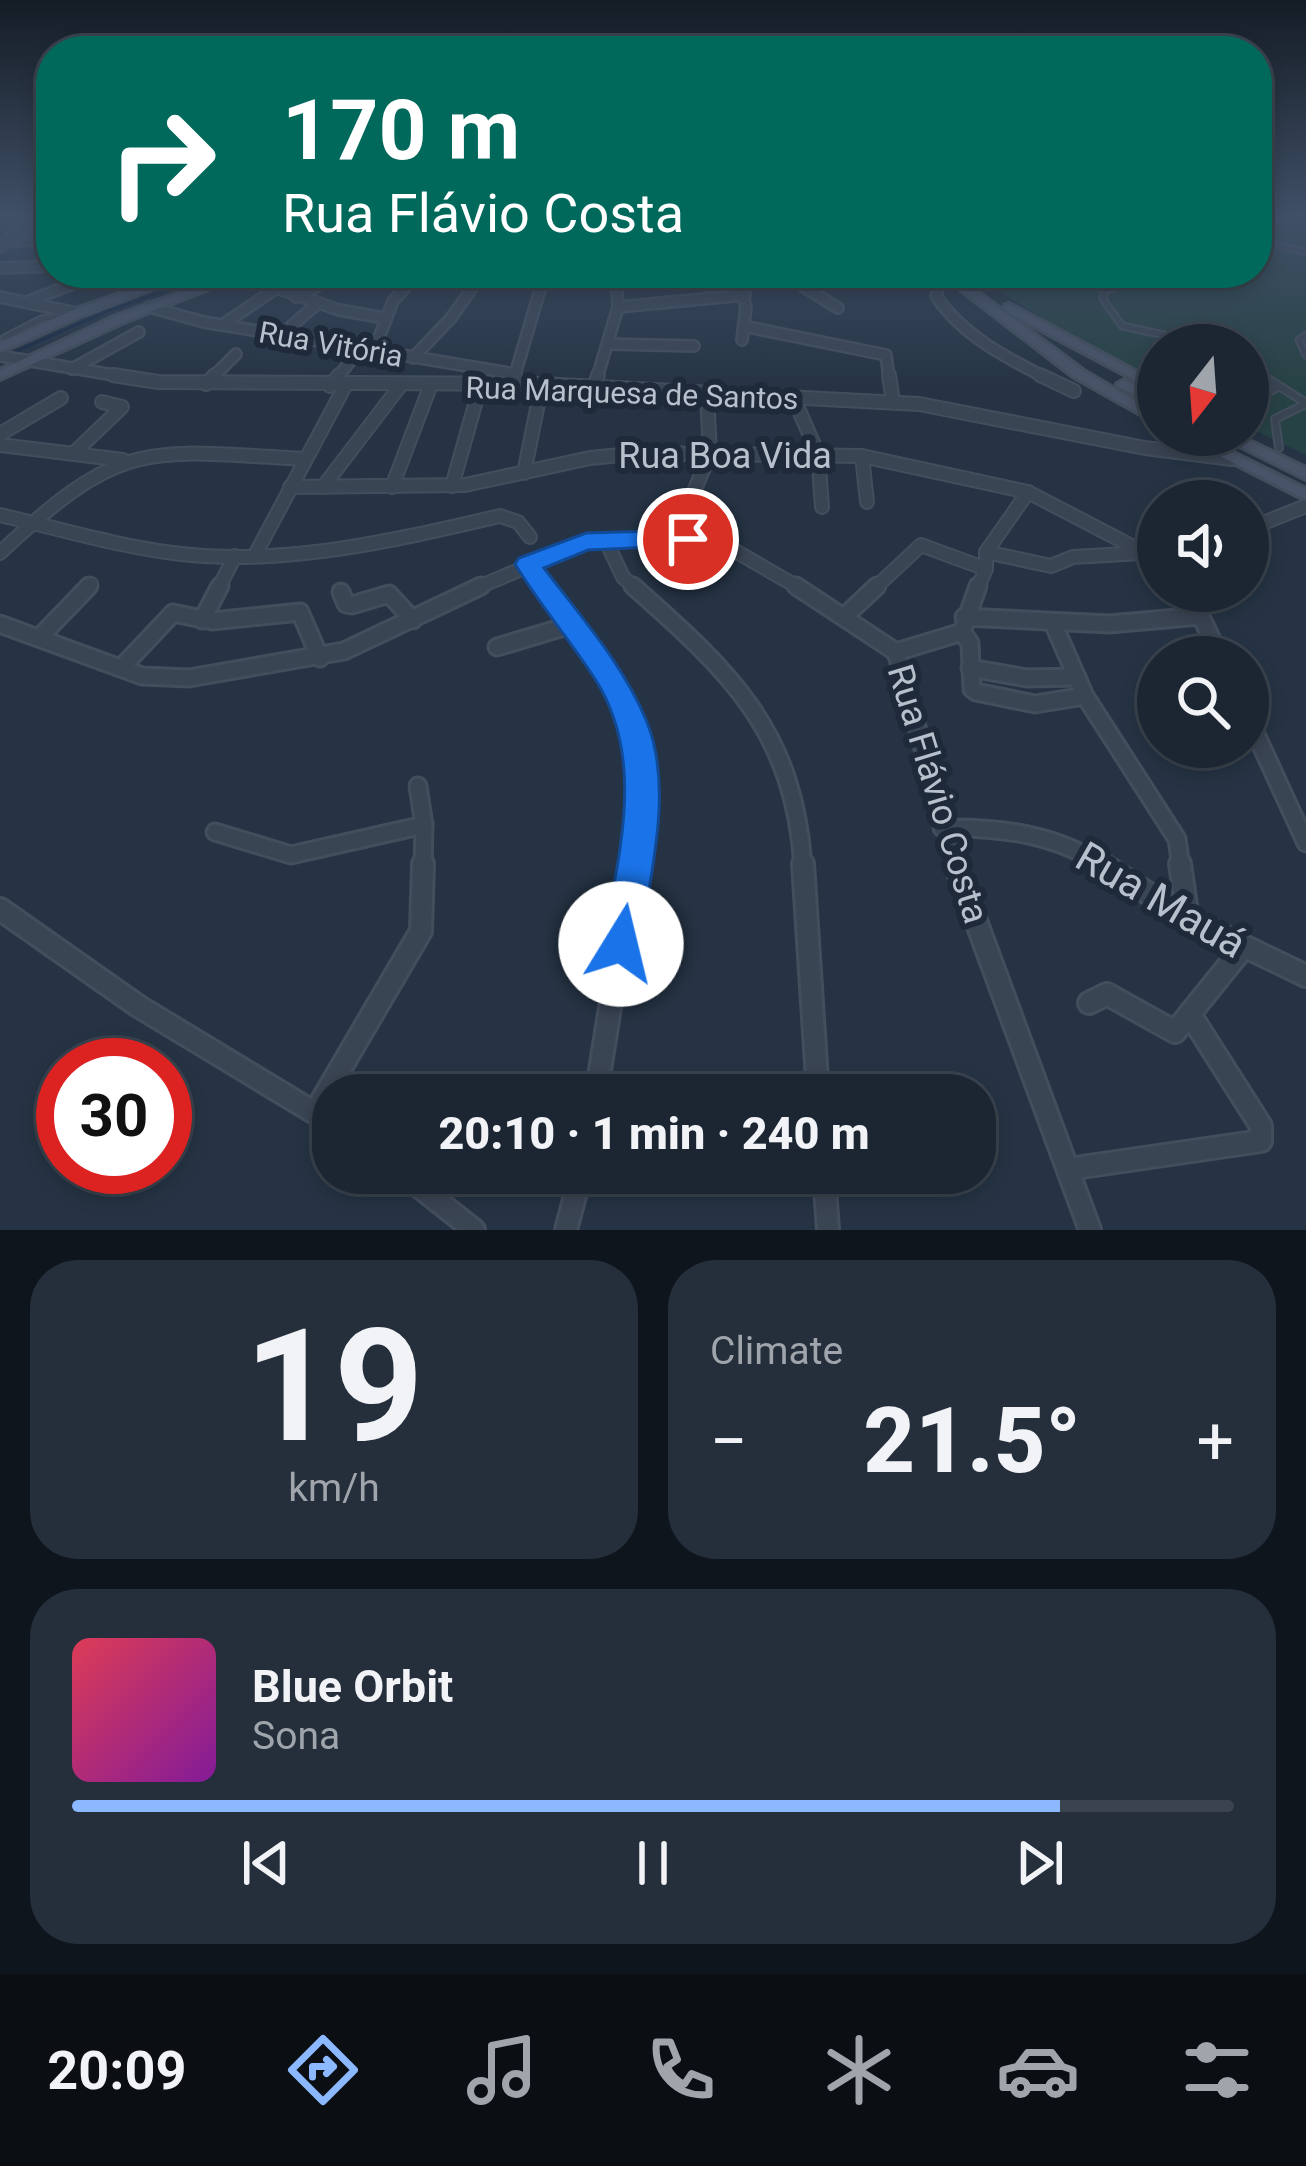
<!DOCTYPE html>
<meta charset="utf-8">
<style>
:root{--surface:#1c2633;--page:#252e3b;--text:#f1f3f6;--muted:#a0a5ac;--line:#3a434e;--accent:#8bb8fe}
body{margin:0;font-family:Roboto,sans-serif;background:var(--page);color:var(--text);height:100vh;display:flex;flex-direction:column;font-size:45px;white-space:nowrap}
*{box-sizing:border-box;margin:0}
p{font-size:39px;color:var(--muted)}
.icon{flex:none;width:66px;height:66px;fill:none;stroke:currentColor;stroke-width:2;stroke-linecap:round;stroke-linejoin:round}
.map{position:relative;height:1230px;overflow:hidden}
.side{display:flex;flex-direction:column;gap:30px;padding:30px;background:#0f151c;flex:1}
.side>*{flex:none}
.guide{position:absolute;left:36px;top:36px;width:1236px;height:252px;border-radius:48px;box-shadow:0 6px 18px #0003,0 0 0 3px var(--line);background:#00695c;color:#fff;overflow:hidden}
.needle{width:78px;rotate:197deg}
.fabs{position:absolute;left:1137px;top:324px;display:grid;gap:24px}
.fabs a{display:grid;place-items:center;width:132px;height:132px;border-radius:50%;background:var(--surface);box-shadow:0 6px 18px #0003,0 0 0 3px var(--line);font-size:60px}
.speed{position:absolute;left:36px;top:1038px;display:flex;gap:24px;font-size:60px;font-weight:700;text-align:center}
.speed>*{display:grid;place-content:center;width:156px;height:156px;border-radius:50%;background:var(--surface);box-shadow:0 6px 18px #0003,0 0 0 3px var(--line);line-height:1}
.speed .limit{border:18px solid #d22;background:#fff;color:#111}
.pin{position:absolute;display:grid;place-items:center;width:102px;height:102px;color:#fff;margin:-51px;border:6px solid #fff;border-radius:50%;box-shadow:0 3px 12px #0007}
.me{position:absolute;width:132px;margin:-66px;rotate:9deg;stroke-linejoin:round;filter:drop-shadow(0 0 9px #0008)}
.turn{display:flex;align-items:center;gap:42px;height:252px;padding:0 48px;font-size:54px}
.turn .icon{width:156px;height:156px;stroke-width:2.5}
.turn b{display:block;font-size:84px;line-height:102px}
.big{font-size:90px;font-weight:800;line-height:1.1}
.side .tile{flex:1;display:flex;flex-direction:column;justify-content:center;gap:18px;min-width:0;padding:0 42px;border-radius:48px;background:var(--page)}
.side .dial{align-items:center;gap:0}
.dial b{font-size:156px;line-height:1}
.song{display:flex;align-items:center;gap:36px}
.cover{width:144px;height:144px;border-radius:18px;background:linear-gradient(135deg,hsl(350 70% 55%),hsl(290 70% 35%))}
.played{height:12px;border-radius:6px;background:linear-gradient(90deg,var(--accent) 85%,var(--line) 85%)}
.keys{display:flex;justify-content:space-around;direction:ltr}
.heat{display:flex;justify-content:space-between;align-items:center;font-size:66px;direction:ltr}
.side .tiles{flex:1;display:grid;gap:30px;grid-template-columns:1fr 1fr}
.tile:last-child{grid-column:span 2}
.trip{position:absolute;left:312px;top:1074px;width:684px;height:120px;border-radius:48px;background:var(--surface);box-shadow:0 6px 18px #0003,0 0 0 3px var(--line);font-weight:800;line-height:120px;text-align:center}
.dock{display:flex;height:192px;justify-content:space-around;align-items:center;background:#0b0f14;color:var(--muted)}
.dock .icon{width:84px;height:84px}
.dock .active{color:var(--accent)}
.dock b{font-size:54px;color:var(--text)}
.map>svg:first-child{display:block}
.green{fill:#274245}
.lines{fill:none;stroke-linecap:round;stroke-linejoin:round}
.stream{stroke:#172944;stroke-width:3}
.lane-far1-casing{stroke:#434e5d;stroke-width:9}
.lane-casing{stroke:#434e5d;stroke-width:10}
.street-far3-casing{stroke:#434e5d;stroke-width:14}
.street-far2-casing{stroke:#434e5d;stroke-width:16}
.street-far1-casing{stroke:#434e5d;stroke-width:21}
.street-casing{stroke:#434e5d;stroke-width:26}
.secondary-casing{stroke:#434e5d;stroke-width:6}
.lane-far1{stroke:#3a4554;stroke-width:4.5}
.lane{stroke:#3a4554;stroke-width:6}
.street-far3{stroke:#3a4554;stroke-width:9}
.street-far2{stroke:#3a4554;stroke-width:12}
.street-far1{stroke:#3a4554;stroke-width:15}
.street{stroke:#3a4554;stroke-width:20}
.secondary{fill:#485367;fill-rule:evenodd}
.route{fill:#1a73e8;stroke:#114b97;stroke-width:3}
.labels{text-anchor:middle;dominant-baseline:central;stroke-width:12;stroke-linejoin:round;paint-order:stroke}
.far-street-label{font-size:30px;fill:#b7c0cd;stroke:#1e2a39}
.street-label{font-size:36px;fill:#b7c0cd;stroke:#1e2a39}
.near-street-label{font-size:42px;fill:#b7c0cd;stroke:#1e2a39}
</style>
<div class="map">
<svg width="1306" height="1230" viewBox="0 0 1306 1230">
<rect width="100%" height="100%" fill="#253344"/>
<polygon class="green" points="1257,215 1306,215 1306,455 1248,427 1248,345 1158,345 1158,383 1080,342 970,273 1257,273"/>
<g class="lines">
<polyline class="stream" points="8,355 108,311 214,273"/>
<defs>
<g id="lane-far1">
<polyline points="1257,240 1306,252"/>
<polyline points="1142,273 1104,292 1103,299 1122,326 1211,345"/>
<polyline points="1306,335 1299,340 1306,355"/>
<polyline points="4,338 41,319 69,315"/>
<polyline points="1248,366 1266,378"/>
</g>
<g id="lane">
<polyline points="1262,375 1306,403"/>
<polyline points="1248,403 1278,387"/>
<polyline points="1279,448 1275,419 1306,404"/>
</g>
<g id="street-far3">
<polyline points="12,241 51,239"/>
<polyline points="0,247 38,215"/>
<polyline points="0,268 51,266"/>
<polyline points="734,273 746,306 742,340"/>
<polyline points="781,273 838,308"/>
<path d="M943,273L936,296C962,335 1005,357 1046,378"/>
<polyline points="240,275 339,310 385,318"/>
<polyline points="736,278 773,273"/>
<polyline points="0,297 77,313"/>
<polyline points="296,297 342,273"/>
<polyline points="29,301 75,283"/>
<polyline points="149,307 204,322 515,374"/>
<polyline points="618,307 745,295"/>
<polyline points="222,325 274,290"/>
<polyline points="748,327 886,355 889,378"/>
<polyline points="281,335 317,304"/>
<polyline points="608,344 694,346"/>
<polyline points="374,351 393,301 418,273"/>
<polyline points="0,356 132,378"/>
<polyline points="413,358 451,318 483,273"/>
<polyline points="72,369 139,332"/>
<polyline points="212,378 236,354"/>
<polyline points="337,378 360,349"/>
<polyline points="514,378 545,273"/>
<polyline points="597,378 618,307 616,273"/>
</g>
<g id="street-far2">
<polyline points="113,375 158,382 542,384 919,404 1145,448 1232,459"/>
<polyline points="889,375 893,402"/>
<polyline points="1040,375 1074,391"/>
<polyline points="512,383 515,375"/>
<polyline points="206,384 215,375"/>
<polyline points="330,386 339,375"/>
<polyline points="595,386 598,375"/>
<polyline points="794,399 818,454 822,507"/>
<polyline points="0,434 61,398"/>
<polyline points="0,445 123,460"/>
<polyline points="74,453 122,407 102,402"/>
<polyline points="862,456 867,502"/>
<polyline points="524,473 542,384"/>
<polyline points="452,486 480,387"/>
<polyline points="290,487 465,485 590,458 642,453 862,456 1028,492 1145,553"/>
<polyline points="323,487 400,386"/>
<polyline points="392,487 430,387"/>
<polyline points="692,496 710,454 707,394"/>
<path d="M0,515C60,529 120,547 181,554C288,566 396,540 500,516L518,522L530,537"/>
<polyline points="1248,529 1306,506"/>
<polyline points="605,539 623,577 636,589"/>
<polyline points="986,552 1051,566 1073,557 1158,552"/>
<path d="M0,553C122,438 144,450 304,459"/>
<polyline points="255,555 345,386"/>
<polyline points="528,564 547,589"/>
<polyline points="86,589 91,584"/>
<polyline points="218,589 235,556"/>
<polyline points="474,589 585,542 688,539 737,552 801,589"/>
<polyline points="874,589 921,545 986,569"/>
<polyline points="977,589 986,569 986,552 1028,492"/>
</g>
<g id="street-far1">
<path d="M545,586C624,691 655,731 633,867"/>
<path d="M633,586C730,672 794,730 803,867"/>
<polyline points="796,586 896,652 956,867"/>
<polyline points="1189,591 1220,657"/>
<polyline points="341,592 346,604 352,605 389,594 413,620"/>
<polyline points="846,615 877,586"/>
<polyline points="964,617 1109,624 1200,616"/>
<polyline points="202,620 220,586"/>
<polyline points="1053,623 1085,696 1177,839 1181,867"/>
<polyline points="0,624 142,676 189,678 344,651 481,586"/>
<polyline points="962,632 970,643 972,689 976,692 1035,704 1085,696"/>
<polyline points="39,638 89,586"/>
<polyline points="497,647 574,624"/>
<polyline points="896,652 962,632 978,586"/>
<polyline points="122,667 173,613 212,621 300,612 320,658"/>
<polyline points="970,668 1027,678 1077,677"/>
<polyline points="1248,717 1306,843"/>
<polyline points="418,786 424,825 423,867"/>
<path d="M942,828C1002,827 1055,834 1106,867"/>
<polyline points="215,832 291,855 424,825"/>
</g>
<g id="street">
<polyline points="803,864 818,1095"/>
<polyline points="955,864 1090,1230"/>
<polyline points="1102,864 1188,919 1306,976"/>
<polyline points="1180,864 1188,919"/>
<polyline points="0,909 138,1006 333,1124"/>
<polyline points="1089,1003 1107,994 1175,1032 1242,949"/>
<polyline points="596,1095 633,864"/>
<polyline points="315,1112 421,931 423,864"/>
<polyline points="1068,1169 1261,1141 1261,1126 1191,1016"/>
<polyline points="402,1173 474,1230"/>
<polyline points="824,1173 828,1230"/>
<polyline points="566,1230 581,1173"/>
</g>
<g id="secondary">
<polygon points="177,273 194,273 81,316 0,352 0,343 73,310"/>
<polygon points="234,273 250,273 124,322 0,379 0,370 116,316"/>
<polygon points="939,273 952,273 1084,371 1158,414 1158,424 1074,377"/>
<polygon points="1009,304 1158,383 1158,392 1005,311 1005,305"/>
<polygon points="1124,380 1158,397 1158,406 1119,387 1117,384"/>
<polygon points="1179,435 1197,435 1306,489 1306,500"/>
<polygon points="1218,435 1237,435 1306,468 1306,479"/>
</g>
</defs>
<use href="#lane-far1" class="lane-far1-casing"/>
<use href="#lane" class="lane-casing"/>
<use href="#street-far3" class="street-far3-casing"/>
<use href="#street-far2" class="street-far2-casing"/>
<use href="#street-far1" class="street-far1-casing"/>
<use href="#street" class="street-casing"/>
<use href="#secondary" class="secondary-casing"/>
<use href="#lane-far1" class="lane-far1"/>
<use href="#lane" class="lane"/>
<use href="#street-far3" class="street-far3"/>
<use href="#street-far2" class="street-far2"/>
<use href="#street-far1" class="street-far1"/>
<use href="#street" class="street"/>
<use href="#secondary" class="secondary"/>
</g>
<linearGradient id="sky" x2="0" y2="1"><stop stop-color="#141c25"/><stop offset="0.56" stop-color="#405067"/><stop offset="1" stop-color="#405067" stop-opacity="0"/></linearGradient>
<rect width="1306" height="387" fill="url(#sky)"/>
<path class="route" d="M688,530L696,533L700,539L696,545L588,550L544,568C581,617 624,665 647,722C674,790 650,875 640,944L634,957L621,962L608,957L603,944C618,856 647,760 595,679C570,640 539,604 515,564L519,558L586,533Z"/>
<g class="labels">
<g class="far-street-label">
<text transform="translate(331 344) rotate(10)">Rua Vitória</text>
<text transform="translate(632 393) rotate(2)">Rua Marquesa de Santos</text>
</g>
<g class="street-label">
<text x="725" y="456">Rua Boa Vida</text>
<text transform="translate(938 794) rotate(73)">Rua Flávio Costa</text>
</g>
<g class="near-street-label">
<text transform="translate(1161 900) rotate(30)">Rua Mauá</text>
</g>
</g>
</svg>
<div class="fabs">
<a><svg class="needle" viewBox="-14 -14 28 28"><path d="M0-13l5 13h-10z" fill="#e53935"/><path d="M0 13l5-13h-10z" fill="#a0a5ac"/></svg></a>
<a><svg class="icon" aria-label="sound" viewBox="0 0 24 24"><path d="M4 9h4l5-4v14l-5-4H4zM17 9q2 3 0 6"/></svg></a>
<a><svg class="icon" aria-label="search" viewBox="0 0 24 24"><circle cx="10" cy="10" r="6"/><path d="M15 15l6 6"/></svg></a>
</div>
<div class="speed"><div class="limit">30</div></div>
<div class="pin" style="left:688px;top:539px;background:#d93025"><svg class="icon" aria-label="arrive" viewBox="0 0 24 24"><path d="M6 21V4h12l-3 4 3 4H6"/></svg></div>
<svg class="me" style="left:621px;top:944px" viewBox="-20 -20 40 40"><circle r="19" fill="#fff"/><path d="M0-13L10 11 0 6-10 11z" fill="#1a73e8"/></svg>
<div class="trip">20:10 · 1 min · 240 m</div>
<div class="guide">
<div class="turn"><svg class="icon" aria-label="right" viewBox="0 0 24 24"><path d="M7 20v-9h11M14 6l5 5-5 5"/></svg><div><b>170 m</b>Rua Flávio Costa</div></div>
</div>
</div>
<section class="side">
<div class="tiles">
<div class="tile dial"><b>19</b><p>km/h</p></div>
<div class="tile"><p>Climate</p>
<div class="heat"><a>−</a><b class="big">21.5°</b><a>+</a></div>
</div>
<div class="tile">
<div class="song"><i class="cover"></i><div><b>Blue Orbit</b><p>Sona</p></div></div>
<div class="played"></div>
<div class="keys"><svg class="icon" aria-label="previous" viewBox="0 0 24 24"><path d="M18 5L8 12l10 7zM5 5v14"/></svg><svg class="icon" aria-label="pause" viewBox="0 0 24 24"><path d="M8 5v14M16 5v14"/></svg><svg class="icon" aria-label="next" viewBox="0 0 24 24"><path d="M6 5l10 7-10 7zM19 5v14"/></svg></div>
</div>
</div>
</section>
<nav class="dock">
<b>20:09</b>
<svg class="icon active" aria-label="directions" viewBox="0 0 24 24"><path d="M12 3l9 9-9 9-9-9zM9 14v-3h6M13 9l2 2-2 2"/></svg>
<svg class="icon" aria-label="music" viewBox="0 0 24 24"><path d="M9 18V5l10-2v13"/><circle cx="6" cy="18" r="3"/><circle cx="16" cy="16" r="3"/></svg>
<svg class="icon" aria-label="phone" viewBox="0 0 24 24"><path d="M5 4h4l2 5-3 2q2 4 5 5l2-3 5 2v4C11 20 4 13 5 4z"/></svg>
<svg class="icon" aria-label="climate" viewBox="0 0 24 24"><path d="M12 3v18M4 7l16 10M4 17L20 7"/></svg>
<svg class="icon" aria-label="car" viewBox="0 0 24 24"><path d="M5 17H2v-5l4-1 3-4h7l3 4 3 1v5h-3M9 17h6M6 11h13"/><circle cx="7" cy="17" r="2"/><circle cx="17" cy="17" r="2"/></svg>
<svg class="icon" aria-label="filters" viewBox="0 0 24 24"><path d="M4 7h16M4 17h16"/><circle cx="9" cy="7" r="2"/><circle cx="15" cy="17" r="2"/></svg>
</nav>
